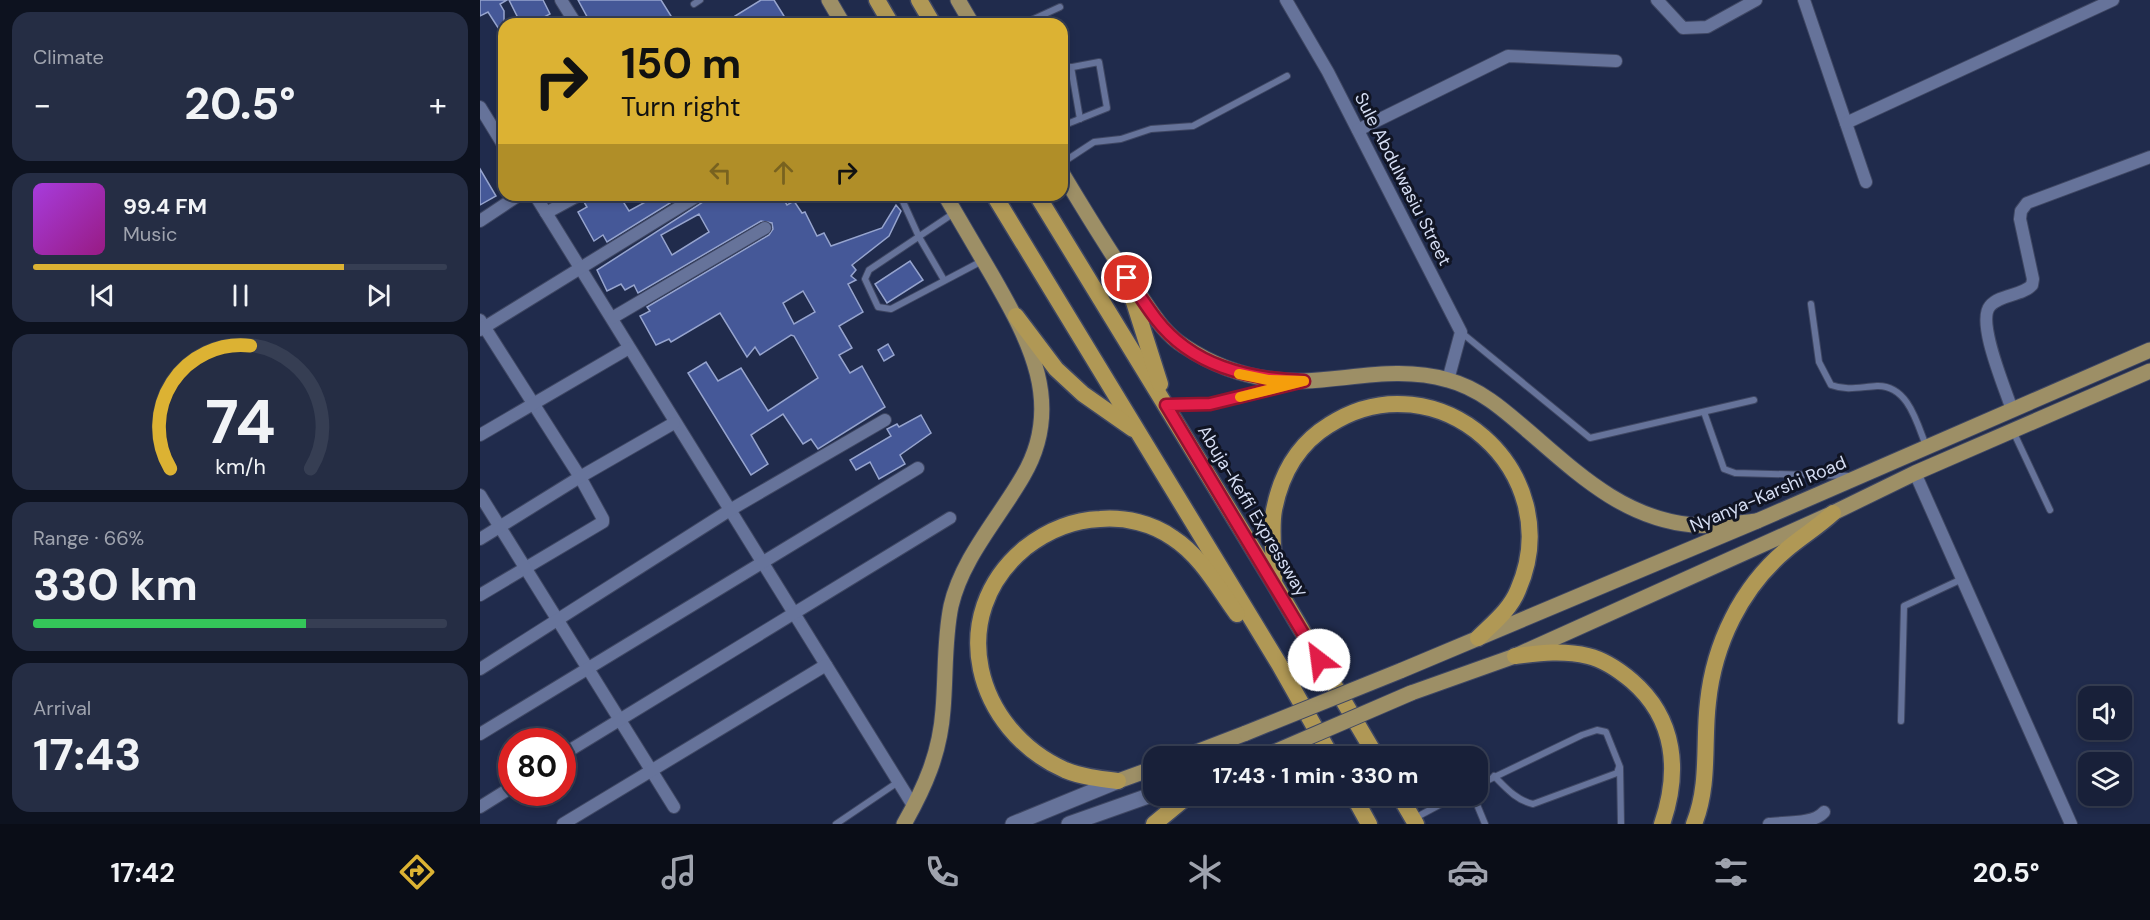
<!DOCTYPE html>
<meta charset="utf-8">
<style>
:root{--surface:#182039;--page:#252d44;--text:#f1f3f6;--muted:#9fa3ae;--line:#363e53;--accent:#dcb233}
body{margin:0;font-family:"DM Sans",sans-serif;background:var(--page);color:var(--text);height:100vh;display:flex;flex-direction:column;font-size:22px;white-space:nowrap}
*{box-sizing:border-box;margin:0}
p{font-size:20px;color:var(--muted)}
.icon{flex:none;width:33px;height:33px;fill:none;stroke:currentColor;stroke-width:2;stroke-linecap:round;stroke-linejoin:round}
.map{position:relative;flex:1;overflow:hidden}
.sheet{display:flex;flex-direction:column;gap:12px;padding:12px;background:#0d121f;width:480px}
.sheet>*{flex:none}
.guide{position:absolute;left:18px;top:18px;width:570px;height:183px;border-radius:18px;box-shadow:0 3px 9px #0003,0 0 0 2px var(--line);background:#dcb233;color:#111;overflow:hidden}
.tools{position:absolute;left:1598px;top:686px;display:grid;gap:12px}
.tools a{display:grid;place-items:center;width:54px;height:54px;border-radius:12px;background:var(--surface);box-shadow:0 3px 9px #0003,0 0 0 2px var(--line);font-size:30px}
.speed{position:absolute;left:18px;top:728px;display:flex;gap:12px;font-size:30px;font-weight:700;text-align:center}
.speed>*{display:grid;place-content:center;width:78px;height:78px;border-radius:50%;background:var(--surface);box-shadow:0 3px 9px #0003,0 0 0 2px var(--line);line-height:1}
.speed .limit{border:9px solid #d22;background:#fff;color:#111}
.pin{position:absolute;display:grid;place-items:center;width:51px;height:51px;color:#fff;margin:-26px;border:3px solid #fff;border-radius:50%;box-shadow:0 2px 6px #0007}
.me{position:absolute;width:66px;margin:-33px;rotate:330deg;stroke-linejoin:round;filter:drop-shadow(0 0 4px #0008)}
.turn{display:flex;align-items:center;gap:21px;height:126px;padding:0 24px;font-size:27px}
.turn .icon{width:78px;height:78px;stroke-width:2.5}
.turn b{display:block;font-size:42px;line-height:51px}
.lanes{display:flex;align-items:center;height:57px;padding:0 24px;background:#0003;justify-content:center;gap:30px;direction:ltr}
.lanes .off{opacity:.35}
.big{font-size:45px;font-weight:700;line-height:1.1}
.sheet .tile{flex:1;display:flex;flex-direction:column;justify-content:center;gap:9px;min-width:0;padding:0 21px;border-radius:18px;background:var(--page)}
.sheet .dial{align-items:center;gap:0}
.dial svg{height:156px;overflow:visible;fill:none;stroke:var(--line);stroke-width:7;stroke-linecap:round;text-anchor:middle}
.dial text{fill:var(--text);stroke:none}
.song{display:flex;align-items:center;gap:18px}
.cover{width:72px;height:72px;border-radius:9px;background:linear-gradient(135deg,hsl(280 70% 55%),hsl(310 70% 35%))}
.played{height:6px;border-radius:3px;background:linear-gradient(90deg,var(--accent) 75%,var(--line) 75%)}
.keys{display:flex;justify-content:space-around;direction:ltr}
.heat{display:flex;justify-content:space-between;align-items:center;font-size:33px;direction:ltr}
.charge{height:9px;border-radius:4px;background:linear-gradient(90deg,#34c759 66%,var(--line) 0)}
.trip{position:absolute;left:663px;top:746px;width:345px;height:60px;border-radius:18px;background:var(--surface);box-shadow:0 3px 9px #0003,0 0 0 2px var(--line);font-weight:700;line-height:60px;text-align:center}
.tab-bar{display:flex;height:96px;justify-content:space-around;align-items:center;background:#0a0d17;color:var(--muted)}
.tab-bar .icon{width:42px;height:42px}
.tab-bar .active{color:var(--accent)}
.tab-bar b{font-size:27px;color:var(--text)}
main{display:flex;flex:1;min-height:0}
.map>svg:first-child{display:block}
.building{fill:#455898;stroke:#96a4ce;stroke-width:1.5;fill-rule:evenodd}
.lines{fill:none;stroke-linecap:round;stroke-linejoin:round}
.service-casing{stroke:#3f4763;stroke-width:8}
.minor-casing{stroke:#3f4763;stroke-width:14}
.tertiary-casing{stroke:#3f4763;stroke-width:17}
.primary-casing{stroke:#3f4763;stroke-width:17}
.trunk-casing{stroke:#3f4763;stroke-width:19}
.service{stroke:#66739a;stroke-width:6}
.minor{stroke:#66739a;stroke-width:12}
.tertiary{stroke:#66739a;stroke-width:15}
.primary{stroke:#9d8f66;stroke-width:15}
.trunk{stroke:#b09855;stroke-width:16}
.primary-bridge-casing{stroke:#3f4763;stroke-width:17;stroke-linecap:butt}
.primary-bridge{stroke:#9d8f66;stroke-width:15}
.route-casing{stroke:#92132f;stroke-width:15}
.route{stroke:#e11d48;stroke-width:10}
.slow{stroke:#f59e0b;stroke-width:10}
.labels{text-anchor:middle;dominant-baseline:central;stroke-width:6;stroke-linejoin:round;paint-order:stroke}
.street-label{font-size:18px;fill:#d5ddf3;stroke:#101423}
</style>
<main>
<section class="sheet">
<div class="tile"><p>Climate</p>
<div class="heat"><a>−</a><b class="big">20.5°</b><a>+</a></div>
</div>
<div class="tile">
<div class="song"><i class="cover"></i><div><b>99.4 FM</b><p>Music</p></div></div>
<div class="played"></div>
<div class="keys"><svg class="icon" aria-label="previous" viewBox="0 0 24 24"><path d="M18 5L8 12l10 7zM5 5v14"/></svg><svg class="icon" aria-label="pause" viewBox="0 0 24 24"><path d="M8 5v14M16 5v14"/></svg><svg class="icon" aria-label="next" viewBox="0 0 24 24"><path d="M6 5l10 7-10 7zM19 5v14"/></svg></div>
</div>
<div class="tile dial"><svg viewBox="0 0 100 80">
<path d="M14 69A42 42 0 1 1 86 69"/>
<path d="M14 69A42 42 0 0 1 55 6" stroke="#dcb233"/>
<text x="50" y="56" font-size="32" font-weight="700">74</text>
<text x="50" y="72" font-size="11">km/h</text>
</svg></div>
<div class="tile"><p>Range · 66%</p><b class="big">330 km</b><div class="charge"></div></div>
<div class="tile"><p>Arrival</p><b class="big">17:43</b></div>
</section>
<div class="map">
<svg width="1670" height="824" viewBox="0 0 1670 824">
<rect width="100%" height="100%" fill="#202b4c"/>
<g class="building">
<polygon points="0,0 27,0 20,4 24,11 24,37 8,12 0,16"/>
<polygon points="29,0 63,0 70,14 51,24 41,24"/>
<polygon points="98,0 181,0 196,24 111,24"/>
<polygon points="281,0 294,0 309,24 260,24 255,16"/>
<polygon points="0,169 16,196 0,205"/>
<polygon points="114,195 139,195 149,211 178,195 203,195 127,242 123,235 114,241 98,212 107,207 104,202"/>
<path d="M227,195H279L283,201L294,195H301L307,205L314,201L322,213L325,212L337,236L344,233L351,246L402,228L416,205L421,211L409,236L372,265L376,270L371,276L376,280L368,284L383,312L359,326L372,348L359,355L370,373L382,366L405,407L338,449L331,439L323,444L303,414L271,435L288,464L271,475L208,373L226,362L238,381L261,368L288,411L338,378L314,336L311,335L280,355L275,347L267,357L240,313L191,342L189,339L176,345L160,316L170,311L167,307L289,235L293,229L292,223L281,221L158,293L154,285L145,290L141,284L127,291L117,270L223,202ZM219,214L229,232L192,255L181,235ZM323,291L335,312L314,324L303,303Z"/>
<polygon points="430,261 443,280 407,303 395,284"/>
<polygon points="408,344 414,355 404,361 398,350"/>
<polygon points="441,415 451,433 420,455 425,464 399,479 390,462 376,470 370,460 411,436 407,429 417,424 419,427"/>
</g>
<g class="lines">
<defs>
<g id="service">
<polyline points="214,4 220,0"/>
<polyline points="543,24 580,7"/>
<polyline points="591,67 600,119"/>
<polyline points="582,69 619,62 627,108 582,126"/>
<polyline points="582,163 614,142 641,139 671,129 713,126 807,76"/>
<polyline points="420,195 439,237 464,280"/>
<polyline points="474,213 389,270 385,279 398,307 411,309 502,261"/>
<path d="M1331,304L1339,362L1351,385C1367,391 1380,387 1397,386C1428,385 1437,423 1446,446"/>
<polyline points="982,333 1110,438 1274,400"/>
<polyline points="689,406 730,404 806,386"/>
<polyline points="1224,412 1244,469 1255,473 1370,476"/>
<polyline points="1533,431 1570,510"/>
<polyline points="1421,721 1424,606 1482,579"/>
<path d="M1014,776C1026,788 1036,800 1053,804L1137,773L1139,767"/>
<polyline points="998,785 1102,735 1117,730 1126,732 1140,767 1141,824"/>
<polyline points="993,795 1005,824"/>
<polyline points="933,819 978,795"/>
<polyline points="356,824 418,782"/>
</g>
<g id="minor">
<polyline points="81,0 96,24"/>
<polyline points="806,0 848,72 981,332 968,380"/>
<polyline points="1177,0 1203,28 1227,27 1276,0"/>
<polyline points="1324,0 1386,182"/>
<polyline points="0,107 24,146"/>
<polyline points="1366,123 1633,0"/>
<polyline points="878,130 1028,56 1136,61"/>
<polyline points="55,195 434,807"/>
<polyline points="66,213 99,195"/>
<polyline points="0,221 39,195"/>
<polyline points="132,318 285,228"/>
<polyline points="0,320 100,477 123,519 123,522 0,595"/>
<polyline points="0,330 219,195"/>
<path d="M1532,410C1526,390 1496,322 1510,306C1520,294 1542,296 1552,285L1553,279L1540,219L1541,211L1547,203L1670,157"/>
<polyline points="0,435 149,348"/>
<polyline points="1435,473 1591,824"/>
<polyline points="0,495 194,807"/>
<polyline points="0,539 100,477 194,423"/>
<polyline points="0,669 250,510 405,420"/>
<polyline points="0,734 438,468"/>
<polyline points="82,755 470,518"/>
<polyline points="0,807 32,787"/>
<polyline points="83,824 346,665"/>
<path d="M1289,824C1306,822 1334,824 1344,812"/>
</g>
<g id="tertiary">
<polyline points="533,824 638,781"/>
<polyline points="589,824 674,794"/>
</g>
<g id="primary">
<polyline points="349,0 363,24"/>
<polyline points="478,0 492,24"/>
<path d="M582,173C606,213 630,253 657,291C671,311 683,333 704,346C740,370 780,382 824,381C872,379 920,366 968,380C999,388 1024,410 1047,430C1097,473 1144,519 1213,525C1234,527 1256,523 1277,521"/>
<polyline points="920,671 1277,521 1670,350"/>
<polyline points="931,693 1035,656 1353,513 1435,473 1670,371"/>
<polyline points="706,756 766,733"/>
<polyline points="638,781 674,768"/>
<path d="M424,824C445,787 460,753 463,710C466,675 464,640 471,606C482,558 519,518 543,476C585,405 549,340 513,277C497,250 481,222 465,195"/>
</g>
<g id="trunk">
<polyline points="397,0 411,24"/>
<polyline points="439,0 453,24"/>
<polyline points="514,195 799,664 851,756"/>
<polyline points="557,195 794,583 896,756"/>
<polyline points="637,264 654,302 680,384"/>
<polyline points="536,316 576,369 603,394 653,429"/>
<path d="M794,582C795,559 790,532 794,510C801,474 818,444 849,425C957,355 1090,472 1038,590C1030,610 1013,623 998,638"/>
<path d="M1035,656C1060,653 1083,650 1108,656C1125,660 1139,670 1152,681C1196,719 1200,772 1182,824"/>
<path d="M638,781C621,779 602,777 585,770C495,730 464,615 545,548C567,531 592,520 620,519C645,517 672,523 693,538C721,556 738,588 757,614"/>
<polyline points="873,795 889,824"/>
<polyline points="919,795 936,824"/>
<polyline points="674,824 709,795"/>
<path d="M1214,824C1230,784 1223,743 1228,702C1234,644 1261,588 1306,550C1321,537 1338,527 1353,513"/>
</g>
</defs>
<use href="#service" class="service-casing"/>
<use href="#minor" class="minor-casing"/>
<use href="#tertiary" class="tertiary-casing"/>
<use href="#primary" class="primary-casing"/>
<use href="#trunk" class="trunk-casing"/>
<use href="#service" class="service"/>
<use href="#minor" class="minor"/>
<use href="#tertiary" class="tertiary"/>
<use href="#primary" class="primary"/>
<use href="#trunk" class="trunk"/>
<defs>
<g id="primary-bridge">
<polyline points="766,733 920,671"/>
<polyline points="785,756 931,693"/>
</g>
</defs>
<use href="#primary-bridge" class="primary-bridge-casing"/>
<use href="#primary-bridge" class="primary-bridge"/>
</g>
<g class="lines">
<defs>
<path id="route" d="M647,278C657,291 666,306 676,319C712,366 768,379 824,381L730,404L686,405L839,660"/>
</defs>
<use href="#route" class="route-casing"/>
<use href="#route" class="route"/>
<polyline class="slow" points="759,374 788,380 824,381 760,397"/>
</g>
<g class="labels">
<g class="street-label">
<text transform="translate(923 179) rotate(63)">Sule Abdulwasiu Street</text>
<text transform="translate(1288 494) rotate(-23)">Nyanya-Karshi Road</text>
<text transform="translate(773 511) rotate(59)">Abuja-Keffi Expressway</text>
</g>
</g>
</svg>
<div class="tools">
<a><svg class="icon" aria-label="sound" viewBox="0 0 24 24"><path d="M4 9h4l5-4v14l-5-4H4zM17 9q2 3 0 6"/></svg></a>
<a><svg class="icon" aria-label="layers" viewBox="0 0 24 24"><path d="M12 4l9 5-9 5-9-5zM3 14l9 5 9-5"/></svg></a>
</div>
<div class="speed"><div class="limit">80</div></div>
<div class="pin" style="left:647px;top:278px;background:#d93025"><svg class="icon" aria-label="arrive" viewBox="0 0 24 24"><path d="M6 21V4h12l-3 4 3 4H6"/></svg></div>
<svg class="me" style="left:839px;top:660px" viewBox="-20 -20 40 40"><circle r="19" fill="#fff"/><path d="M0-13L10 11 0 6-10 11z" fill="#e11d48"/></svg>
<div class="trip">17:43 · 1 min · 330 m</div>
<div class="guide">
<div class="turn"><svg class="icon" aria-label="right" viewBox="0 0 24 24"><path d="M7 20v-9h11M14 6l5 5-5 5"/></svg><div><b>150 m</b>Turn right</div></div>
<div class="lanes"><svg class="icon off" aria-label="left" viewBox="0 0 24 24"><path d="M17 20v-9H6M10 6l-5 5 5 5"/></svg><svg class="icon off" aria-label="ahead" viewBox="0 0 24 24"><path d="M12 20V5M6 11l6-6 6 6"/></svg><svg class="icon" aria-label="right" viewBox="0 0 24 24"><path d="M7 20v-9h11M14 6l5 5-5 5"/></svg></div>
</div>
</div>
</main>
<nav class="tab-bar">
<b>17:42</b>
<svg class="icon active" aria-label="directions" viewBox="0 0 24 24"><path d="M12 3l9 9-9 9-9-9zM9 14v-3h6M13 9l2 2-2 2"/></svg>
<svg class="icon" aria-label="music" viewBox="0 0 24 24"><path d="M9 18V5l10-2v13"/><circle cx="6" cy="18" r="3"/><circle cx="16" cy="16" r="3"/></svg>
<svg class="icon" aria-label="phone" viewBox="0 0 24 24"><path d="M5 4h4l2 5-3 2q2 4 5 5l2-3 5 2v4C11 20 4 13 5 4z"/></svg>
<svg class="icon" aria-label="climate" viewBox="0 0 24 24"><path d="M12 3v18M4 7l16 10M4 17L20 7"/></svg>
<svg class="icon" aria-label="car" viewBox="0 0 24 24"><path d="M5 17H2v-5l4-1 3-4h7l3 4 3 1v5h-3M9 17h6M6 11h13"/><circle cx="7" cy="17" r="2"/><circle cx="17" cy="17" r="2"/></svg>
<svg class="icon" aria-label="filters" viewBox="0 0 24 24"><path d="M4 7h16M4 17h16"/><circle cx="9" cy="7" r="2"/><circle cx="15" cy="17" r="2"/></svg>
<b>20.5°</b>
</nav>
